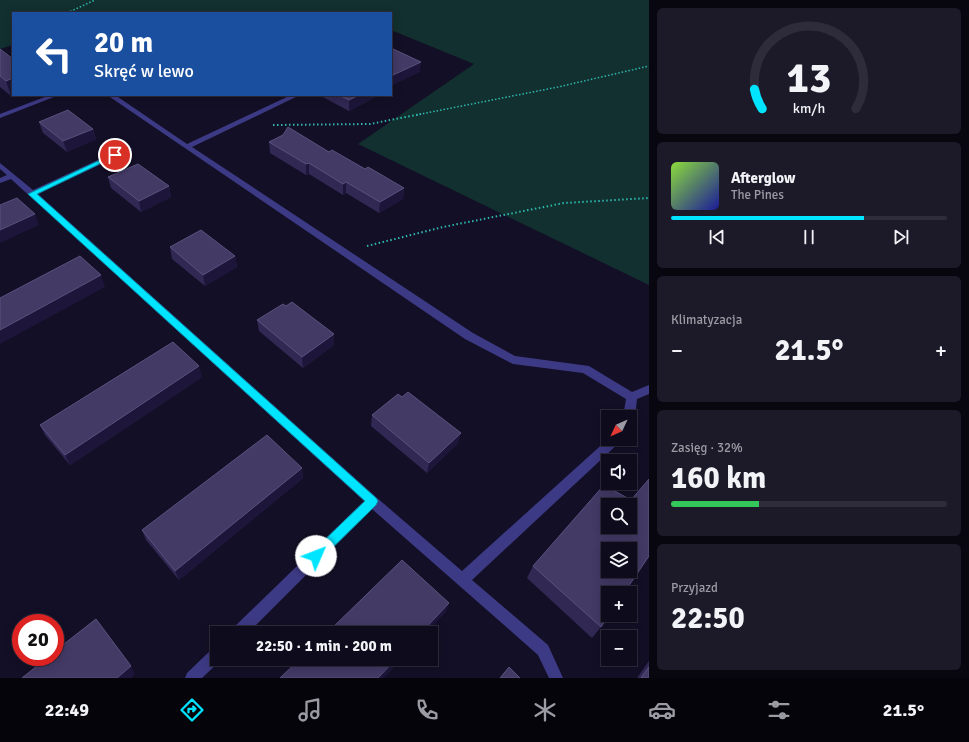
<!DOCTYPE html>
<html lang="pl">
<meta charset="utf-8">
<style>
:root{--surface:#0e0b1c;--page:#1c1929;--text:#f1f3f6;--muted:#9b9ba3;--line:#2e2b3b;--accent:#00e5ff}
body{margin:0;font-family:Signika,sans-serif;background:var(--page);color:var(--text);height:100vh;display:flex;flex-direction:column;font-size:15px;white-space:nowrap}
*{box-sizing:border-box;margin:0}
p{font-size:13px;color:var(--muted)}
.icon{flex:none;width:22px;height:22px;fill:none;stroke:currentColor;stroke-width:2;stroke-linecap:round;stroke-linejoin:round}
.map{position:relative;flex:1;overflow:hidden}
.drawer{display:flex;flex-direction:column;gap:8px;padding:8px;background:#08060f;width:320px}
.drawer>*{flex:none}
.guide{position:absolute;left:12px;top:12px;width:380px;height:84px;border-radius:0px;box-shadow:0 2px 10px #0003,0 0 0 1px var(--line);background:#1a4fa0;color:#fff;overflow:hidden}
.needle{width:26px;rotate:226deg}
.tools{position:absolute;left:601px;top:410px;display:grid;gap:8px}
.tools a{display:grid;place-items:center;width:36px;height:36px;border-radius:0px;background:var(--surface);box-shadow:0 2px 10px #0003,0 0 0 1px var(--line);font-size:20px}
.speed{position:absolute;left:12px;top:614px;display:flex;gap:8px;font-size:20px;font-weight:700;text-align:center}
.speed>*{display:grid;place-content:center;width:52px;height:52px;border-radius:50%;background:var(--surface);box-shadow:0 2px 10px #0003,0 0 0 1px var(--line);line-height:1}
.speed .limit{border:6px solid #d22;background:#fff;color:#111}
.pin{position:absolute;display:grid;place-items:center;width:34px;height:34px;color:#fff;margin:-17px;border:2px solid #fff;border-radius:50%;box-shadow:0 1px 4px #0007}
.me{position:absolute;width:44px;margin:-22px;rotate:46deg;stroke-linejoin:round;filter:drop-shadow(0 0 3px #0008)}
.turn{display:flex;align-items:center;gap:14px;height:84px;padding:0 16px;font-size:18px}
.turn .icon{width:52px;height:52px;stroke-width:2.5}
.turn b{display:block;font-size:28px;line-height:34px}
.big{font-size:30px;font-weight:700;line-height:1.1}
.drawer .widget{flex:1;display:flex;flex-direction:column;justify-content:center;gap:6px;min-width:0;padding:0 14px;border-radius:6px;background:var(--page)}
.drawer .dial{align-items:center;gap:0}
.dial svg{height:104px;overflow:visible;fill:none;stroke:var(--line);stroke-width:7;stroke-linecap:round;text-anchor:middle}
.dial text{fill:var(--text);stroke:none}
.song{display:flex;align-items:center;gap:12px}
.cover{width:48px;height:48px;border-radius:6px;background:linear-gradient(135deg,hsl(90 70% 55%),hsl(240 70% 35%))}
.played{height:4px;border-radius:2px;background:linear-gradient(90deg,var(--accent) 70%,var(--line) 70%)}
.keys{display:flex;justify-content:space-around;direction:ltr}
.heat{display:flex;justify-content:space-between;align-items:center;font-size:22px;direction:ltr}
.charge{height:6px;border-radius:3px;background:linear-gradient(90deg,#34c759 32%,var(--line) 0)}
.trip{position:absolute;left:210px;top:626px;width:228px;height:40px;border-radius:0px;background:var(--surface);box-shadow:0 2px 10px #0003,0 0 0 1px var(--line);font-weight:700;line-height:40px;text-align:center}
.tabs{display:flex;height:64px;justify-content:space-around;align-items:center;background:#06040b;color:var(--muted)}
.tabs .icon{width:28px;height:28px}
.tabs .active{color:var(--accent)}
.tabs b{font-size:18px;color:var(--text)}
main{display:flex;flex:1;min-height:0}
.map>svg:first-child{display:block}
.green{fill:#12302f}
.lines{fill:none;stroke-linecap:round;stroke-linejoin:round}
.path-far1{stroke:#2fb8b0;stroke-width:1.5;stroke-dasharray:1.5 2;stroke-linecap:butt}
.path{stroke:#2fb8b0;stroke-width:2;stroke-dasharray:1.5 2.5;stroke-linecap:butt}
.minor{fill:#3d3a85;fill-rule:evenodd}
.wall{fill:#312854}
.shaded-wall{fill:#1d163a}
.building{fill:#433a66;stroke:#5a527e;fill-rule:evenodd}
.route{fill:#00e5ff;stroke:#0095a6}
</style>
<main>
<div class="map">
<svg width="649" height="678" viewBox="0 0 649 678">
<rect width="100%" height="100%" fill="#130f26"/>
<polygon class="green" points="0,0 649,0 649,285 358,144 474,64 391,30 391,13 13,13 13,45 0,49"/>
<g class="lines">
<g class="path-far1">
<polyline points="67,13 95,0"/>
<polyline points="416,115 558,87 649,66"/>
</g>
<g class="path">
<polyline points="273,125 370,124 421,114"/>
<polyline points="367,246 443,227 564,203 649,198"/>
</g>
<g class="minor">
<polygon points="50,95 59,95 0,118 0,114"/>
<polygon points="107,95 115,95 187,144 291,95 300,95 192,147 473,333 515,356 589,366 632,392 649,385 649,394 637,399 635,417 630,421 630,417 623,417 626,399 583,373 513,364 465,339"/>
<polygon points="126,147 129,147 133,149 38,194 376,497 462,571 608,439 622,439 620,442 472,580 548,645 563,678 549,678 538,655 372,509 248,633 231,633 233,628 364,501 11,179 0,183 0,178 7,175 0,169 0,163 33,190"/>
<polygon points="217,647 217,659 222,659 202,678 185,678 187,673 212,649"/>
</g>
</g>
<g class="wall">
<polygon points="0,49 11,96 0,87"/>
<polygon points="319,95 379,95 349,111"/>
<polygon points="39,122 93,129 96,139 67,152 43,133"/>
<polygon points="269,142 329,152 404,188 403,199 379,213 346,193 343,195 309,174 306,175 270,153"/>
<polygon points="108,177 169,186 171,197 141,212 111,188"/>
<polygon points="170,247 235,256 237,267 205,286 172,259"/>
<polygon points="286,306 334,334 334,345 303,368 259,331 257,320"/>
<polygon points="202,377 70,465 45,435 40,425"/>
<polygon points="402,397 458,443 427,473 371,426 372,415"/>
<polygon points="302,468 303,478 179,580 146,540 142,530"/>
<polygon points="631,500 601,627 592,638 527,578 533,566"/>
<polygon points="649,661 649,678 637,678"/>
</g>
<g class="shaded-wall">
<polygon points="421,62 420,72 391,86 391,76"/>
<polygon points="13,78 13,95 11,96 6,81"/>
<polygon points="359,95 379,95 349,111 349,100"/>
<polygon points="93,129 96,139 67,152 63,141"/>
<polygon points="309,163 309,174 306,175 306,164"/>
<polygon points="346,182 346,193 343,195 343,184"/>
<polygon points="169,186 171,197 141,212 139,201"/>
<polygon points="404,188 403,199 379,213 380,202"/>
<polygon points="35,214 39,225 0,243 0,230"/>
<polygon points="235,256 237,267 205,286 203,275"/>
<polygon points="101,275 105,287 0,344 0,330"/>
<polygon points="334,334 334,345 303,368 302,357"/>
<polygon points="199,366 202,377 70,465 65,455"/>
<polygon points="461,433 458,443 427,473 429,463"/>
<polygon points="302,468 303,478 179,580 175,571"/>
<polygon points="449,603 446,612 426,633 421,633"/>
<polygon points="396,659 402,659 384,678 378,678"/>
<polygon points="131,666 135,674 131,678 117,678"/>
</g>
<g class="building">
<polygon points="391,48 421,62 391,76"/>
<polygon points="0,49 13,59 13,78 6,81 0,76"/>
<polygon points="339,95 359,95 349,100"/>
<polygon points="68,110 93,129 63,141 39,122"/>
<polygon points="288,127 329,152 332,150 365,169 368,167 404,188 380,202 346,182 343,184 309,163 306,164 269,142 283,135"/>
<polygon points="138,164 169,186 139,201 108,177"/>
<polygon points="17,198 35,214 0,230 0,205"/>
<polygon points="201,230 235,256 203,275 170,247"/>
<polygon points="80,256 101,275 0,330 0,298"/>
<polygon points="292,302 334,334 302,357 257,320 283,304 286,306"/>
<polygon points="173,342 199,366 65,455 40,425"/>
<polygon points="408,392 461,433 429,463 372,415 398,394 402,397"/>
<polygon points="267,435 302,468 175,571 142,530"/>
<path d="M649,479V556L624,593H608V615H609L601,627L533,566L604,485L631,500ZM608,505H630V527H608ZM608,549H630V571H608Z"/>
<polygon points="402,560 449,603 421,633 327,633"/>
<polygon points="96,619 131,666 117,678 22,678 48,657 55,657 55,651"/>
<polygon points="300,659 396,659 378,678 280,678"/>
<polygon points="509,667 520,678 500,678"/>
<polygon points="649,667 649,678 641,678"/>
</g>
<polygon class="route" points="113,154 118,155 37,194 376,498 378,501 376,505 320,560 316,562 312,560 310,556 312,552 365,501 28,194"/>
</svg>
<div class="tools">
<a><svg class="needle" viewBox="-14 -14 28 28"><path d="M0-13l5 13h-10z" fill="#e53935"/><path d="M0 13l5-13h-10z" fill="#9b9ba3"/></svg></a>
<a><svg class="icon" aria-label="sound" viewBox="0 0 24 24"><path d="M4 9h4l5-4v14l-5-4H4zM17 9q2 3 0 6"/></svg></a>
<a><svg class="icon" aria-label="search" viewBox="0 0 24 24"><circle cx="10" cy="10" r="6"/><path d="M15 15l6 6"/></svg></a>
<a><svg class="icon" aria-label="layers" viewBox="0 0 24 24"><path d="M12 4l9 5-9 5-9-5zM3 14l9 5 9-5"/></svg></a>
<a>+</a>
<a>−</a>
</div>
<div class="speed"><div class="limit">20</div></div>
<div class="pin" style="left:115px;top:155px;background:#d93025"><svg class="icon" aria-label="arrive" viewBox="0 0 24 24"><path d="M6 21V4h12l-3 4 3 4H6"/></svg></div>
<svg class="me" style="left:316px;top:556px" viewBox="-20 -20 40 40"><circle r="19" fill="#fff"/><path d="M0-13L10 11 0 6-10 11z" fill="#00e5ff"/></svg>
<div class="trip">22:50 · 1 min · 200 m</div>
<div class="guide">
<div class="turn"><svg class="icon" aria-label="left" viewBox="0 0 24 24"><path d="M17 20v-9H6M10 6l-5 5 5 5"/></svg><div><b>20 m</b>Skręć w lewo</div></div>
</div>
</div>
<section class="drawer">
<div class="widget dial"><svg viewBox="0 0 100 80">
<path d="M14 69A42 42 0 1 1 86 69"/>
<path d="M14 69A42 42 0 0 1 8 54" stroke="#00e5ff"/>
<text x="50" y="56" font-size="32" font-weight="700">13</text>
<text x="50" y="72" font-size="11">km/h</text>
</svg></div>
<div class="widget">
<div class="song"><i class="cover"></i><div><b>Afterglow</b><p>The Pines</p></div></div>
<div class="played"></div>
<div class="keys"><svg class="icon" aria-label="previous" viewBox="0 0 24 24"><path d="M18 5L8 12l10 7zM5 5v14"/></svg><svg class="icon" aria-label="pause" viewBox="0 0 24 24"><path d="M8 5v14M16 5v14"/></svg><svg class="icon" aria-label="next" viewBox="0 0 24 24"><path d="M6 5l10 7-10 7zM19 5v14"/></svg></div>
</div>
<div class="widget"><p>Klimatyzacja</p>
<div class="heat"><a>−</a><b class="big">21.5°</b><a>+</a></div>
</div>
<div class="widget"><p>Zasięg · 32%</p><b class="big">160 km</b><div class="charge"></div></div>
<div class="widget"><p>Przyjazd</p><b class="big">22:50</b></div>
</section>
</main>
<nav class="tabs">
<b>22:49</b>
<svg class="icon active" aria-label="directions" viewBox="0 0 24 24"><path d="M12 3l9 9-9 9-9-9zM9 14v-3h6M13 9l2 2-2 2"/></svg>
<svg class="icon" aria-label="music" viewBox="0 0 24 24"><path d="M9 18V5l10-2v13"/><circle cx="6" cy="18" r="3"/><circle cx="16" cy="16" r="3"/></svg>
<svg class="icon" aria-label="phone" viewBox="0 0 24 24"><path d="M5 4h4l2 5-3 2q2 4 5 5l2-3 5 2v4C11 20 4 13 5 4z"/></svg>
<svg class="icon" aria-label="climate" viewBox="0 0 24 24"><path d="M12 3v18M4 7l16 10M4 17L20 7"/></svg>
<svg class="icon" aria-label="car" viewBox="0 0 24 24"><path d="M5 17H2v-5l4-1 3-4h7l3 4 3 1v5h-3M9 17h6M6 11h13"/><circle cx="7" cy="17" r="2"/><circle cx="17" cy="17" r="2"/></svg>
<svg class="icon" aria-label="filters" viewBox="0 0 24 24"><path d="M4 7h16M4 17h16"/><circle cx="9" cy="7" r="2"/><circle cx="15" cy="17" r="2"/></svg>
<b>21.5°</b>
</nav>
